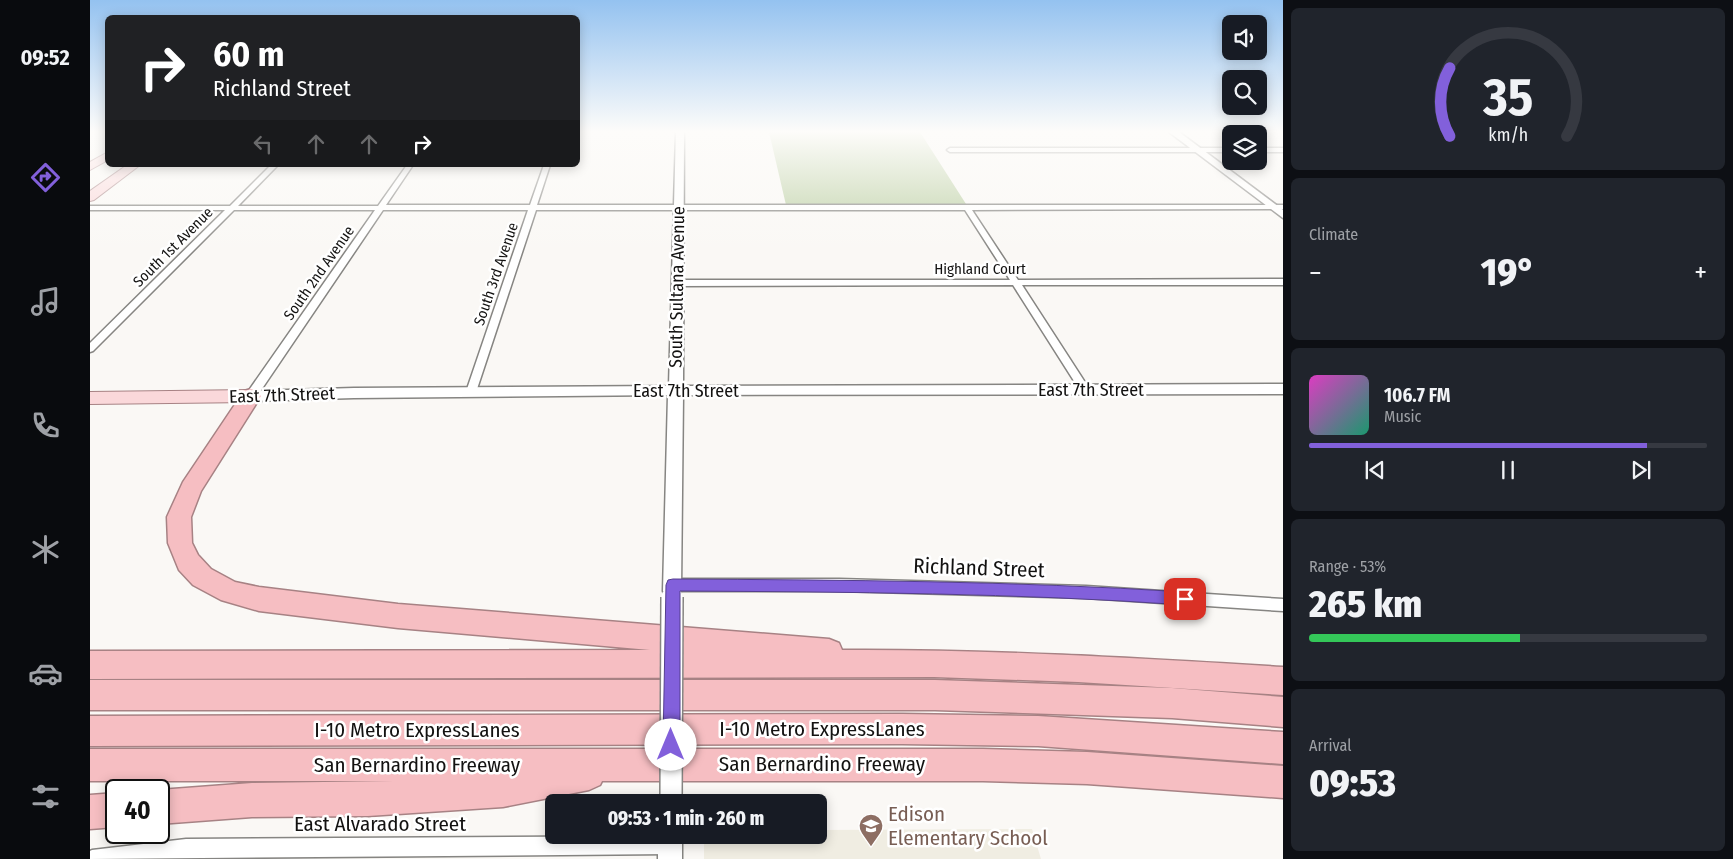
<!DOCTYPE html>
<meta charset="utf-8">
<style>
:root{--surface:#171b24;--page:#20242c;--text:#f1f3f6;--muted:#9ea1a6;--line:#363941;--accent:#8260db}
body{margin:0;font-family:"Fira Sans Condensed",sans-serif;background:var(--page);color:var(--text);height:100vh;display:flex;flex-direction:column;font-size:19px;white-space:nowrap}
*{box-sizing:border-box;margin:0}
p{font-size:16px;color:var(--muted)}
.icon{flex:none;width:28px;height:28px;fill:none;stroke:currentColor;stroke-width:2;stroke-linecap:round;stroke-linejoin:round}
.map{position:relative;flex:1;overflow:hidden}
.side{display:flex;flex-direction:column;gap:8px;padding:8px;background:#0d0f14;width:450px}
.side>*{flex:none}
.hud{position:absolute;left:15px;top:15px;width:475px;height:152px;border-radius:8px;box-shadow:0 2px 12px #0003;background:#202124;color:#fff;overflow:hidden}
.controls{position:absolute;left:1132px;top:15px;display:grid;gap:10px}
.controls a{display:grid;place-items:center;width:45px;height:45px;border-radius:8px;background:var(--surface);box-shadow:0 2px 12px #0003;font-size:25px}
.speed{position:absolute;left:15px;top:779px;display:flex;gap:10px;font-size:25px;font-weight:700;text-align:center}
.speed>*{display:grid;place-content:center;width:65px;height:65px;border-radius:50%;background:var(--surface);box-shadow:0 2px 12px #0003;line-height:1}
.speed .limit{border:2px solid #111;border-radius:8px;background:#fff;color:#111}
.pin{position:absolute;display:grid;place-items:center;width:42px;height:42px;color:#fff;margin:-21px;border-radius:10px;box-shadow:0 2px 8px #0006}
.me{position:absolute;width:55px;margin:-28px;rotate:0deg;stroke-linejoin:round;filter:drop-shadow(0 0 4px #0008)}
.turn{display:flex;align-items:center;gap:18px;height:105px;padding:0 25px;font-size:22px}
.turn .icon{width:65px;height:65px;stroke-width:2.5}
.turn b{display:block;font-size:35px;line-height:42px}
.lanes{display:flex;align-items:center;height:48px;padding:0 25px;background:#0003;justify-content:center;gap:25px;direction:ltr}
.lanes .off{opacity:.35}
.big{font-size:38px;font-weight:800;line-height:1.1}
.side .card{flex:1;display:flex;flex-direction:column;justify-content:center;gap:8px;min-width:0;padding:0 18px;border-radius:8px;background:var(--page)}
.side .dial{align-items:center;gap:0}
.dial svg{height:130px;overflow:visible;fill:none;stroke:var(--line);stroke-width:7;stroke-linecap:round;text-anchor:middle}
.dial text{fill:var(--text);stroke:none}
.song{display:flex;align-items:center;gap:15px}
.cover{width:60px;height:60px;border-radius:8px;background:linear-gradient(135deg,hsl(310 70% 55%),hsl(160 70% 35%))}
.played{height:5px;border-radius:2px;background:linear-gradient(90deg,var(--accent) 85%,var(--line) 85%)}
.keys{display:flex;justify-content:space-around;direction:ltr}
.heat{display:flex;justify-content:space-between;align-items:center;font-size:28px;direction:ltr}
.charge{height:8px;border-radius:4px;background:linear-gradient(90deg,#34c759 53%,var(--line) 0)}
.trip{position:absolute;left:455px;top:794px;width:282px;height:50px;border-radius:8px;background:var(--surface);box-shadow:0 2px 12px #0003;font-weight:800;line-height:50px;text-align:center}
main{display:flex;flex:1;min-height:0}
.tab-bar{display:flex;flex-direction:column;width:90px;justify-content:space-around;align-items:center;background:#090b0e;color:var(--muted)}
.tab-bar .icon{width:35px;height:35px}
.tab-bar .active{color:var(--accent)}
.tab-bar b{font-size:22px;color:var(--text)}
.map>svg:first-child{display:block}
.built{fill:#f0ede2}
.green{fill:#bdd0a5}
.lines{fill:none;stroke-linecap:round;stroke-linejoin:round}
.minor-casing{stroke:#868582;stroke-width:3}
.tertiary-casing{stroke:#868582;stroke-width:3}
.primary-casing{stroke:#a78284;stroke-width:2}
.motorway-casing{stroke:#a78284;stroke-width:3}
.minor{fill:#fff;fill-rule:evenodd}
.tertiary{fill:#fff;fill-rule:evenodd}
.primary{fill:#fad8da;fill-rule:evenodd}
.motorway{fill:#f6bec2;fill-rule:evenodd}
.tertiary-bridge-far1-casing{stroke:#868582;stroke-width:19;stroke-linecap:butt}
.tertiary-bridge-casing{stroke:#868582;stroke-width:24;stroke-linecap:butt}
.tertiary-bridge-far1{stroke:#fff;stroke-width:16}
.tertiary-bridge{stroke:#fff;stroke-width:21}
.route{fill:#8260db;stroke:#543e8e}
.labels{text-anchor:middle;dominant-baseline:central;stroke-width:5;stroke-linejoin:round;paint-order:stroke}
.far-street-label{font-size:15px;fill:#131211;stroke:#fff}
.street-label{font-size:18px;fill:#131211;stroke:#fff}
.near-street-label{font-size:21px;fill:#131211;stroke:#fff}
.near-education-label{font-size:21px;fill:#785e54;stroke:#fff;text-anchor:start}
</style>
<main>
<nav class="tab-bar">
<b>09:52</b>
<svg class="icon active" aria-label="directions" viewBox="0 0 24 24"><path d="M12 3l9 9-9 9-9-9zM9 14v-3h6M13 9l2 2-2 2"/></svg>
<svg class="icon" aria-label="music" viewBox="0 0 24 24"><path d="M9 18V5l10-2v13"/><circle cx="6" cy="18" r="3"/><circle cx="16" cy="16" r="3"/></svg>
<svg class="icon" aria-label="phone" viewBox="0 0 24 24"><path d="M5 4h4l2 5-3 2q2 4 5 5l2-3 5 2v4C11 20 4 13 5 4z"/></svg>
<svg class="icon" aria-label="climate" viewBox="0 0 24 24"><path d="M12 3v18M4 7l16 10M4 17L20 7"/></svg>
<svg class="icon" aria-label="car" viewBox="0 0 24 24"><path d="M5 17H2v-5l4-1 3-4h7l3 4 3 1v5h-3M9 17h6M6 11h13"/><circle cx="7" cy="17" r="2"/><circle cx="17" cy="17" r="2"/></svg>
<svg class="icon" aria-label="filters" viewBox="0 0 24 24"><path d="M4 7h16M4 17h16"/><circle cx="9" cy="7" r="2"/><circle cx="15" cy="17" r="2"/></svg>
</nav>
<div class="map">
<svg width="1193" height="859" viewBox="0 0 1193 859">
<rect width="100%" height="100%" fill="#faf8f5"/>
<polygon class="built" points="942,829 951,859 614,859 614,835 729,835 729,830"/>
<polygon class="green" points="679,132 830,132 876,204 696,205"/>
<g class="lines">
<defs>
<g id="minor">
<polygon points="1141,148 1141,152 860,152 857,150 860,148"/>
<rect x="1169" y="148" width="24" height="4"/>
<polygon points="181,165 188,165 148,206 288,206 317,165 323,165 296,205 440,205 454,165 460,165 447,205 1193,205 1193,209 882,210 928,280 1193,279 1193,285 932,285 1000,390 995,394 991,392 923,285 587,286 583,283 587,280 920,280 875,210 446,210 386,392 381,396 376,392 438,210 293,210 165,399 161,400 156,396 157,393 285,210 144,210 3,351 0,352 0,343 135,210 0,210 0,206 140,206"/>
<polygon points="583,579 749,579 996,586 1193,599 1193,611 996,598 749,591 583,591 578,589 576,585 578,581"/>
<polygon points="580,836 586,839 589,845 586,851 580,854 0,859 0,851 2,850 96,839"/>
</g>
<g id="tertiary">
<polygon points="586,132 594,132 593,386 1193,384 1193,394 593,395 591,591 589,597 582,599 575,597 573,591 578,395 264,398 161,401 156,399 154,396 156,393 161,391 264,388 579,386"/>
<polygon points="1079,132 1089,132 1193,210 1193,218"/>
<rect x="568" y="835" width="24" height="24"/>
</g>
<g id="primary">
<polygon points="18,152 18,160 0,170 0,162"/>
<polygon points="37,165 50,165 4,200 0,201 0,191"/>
<polygon points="161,390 167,392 170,396 167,400 161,402 0,404 0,392"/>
</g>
<g id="motorway">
<path d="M161,389L168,391L171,396L111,491L101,517L102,543L108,555L121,569L145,582L169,587L308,604L739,639L749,643L752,650C899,649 1046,658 1193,667V695L988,682L844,677L0,679V651L560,650L308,628L169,611L131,600L103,585L89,570L78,543L77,517L93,482L154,391Z"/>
<polygon points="0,680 845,680 1082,688 1193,697 1193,727 1082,718 845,710 0,710"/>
<polygon points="812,714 948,716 1193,732 1193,764 948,746 812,744 0,746 0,716"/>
<polygon points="0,749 893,749 997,752 1193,766 1193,798 997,784 893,781 512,781 510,785 499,790 413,807 278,816 162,817 69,824 69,790 162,783 304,781 0,781"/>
<polygon points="26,793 26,827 0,829 0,795"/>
</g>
</defs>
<use href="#minor" class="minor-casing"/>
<use href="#tertiary" class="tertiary-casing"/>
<use href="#primary" class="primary-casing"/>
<use href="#motorway" class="motorway-casing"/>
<use href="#minor" class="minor"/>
<use href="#tertiary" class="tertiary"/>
<use href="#primary" class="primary"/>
<use href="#motorway" class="motorway"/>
<defs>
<polyline id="tertiary-bridge-far1" points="582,599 582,591"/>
<polyline id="tertiary-bridge" points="581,802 582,597"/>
</defs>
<use href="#tertiary-bridge-far1" class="tertiary-bridge-far1-casing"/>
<use href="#tertiary-bridge" class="tertiary-bridge-casing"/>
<use href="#tertiary-bridge-far1" class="tertiary-bridge-far1"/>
<use href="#tertiary-bridge" class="tertiary-bridge"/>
</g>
<linearGradient id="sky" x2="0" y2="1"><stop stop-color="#94c2f0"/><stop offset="0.52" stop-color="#fdfcfa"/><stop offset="1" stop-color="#fdfcfa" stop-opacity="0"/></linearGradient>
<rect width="1193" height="253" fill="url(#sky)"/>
<path class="route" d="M583,579C754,580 924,581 1095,592L1100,594L1102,599L1100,603L1095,605C927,593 758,592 590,591V745L587,751L581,753L575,751L573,745L576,585L578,580Z"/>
<defs>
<symbol id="school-pin" viewBox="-11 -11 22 30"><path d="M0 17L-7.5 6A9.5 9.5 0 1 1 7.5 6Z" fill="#8d6e63" stroke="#fff"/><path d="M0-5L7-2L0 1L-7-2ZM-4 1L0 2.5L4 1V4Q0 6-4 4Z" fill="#fff"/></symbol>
</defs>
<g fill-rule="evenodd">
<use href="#school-pin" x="767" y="812" width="28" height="38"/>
</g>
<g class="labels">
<g class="far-street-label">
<text transform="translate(83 247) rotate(-45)">South 1st Avenue</text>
<text x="890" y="269">Highland Court</text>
<text transform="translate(229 273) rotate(-55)">South 2nd Avenue</text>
<text transform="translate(406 274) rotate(-71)">South 3rd Avenue</text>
</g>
<g class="street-label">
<text transform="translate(587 287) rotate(-89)">South Sultana Avenue</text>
<text x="1001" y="390">East 7th Street</text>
<text x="596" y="391">East 7th Street</text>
<text transform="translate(192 395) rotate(-2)">East 7th Street</text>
</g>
<g class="near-street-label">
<text transform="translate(889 568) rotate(2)">Richland Street</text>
<text x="732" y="729">I-10 Metro ExpressLanes</text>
<text x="327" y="730">I-10 Metro ExpressLanes</text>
<text x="732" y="764">San Bernardino Freeway</text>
<text x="327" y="765">San Bernardino Freeway</text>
<text x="290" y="824">East Alvarado Street</text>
</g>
<g class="near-education-label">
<text x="798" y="814">Edison<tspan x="798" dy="24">Elementary School</tspan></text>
</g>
</g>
</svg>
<div class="controls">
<a><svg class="icon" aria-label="sound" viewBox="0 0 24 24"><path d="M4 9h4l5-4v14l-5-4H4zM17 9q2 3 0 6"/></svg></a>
<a><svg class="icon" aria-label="search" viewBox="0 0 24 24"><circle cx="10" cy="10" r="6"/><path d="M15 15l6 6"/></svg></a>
<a><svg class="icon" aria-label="layers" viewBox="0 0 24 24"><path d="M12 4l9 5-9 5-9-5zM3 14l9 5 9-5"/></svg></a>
</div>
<div class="speed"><div class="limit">40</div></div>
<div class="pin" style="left:1095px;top:599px;background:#d93025"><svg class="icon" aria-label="arrive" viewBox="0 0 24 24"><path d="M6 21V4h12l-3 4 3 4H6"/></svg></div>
<svg class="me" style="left:581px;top:745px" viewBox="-20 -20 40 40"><circle r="19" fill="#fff"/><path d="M0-13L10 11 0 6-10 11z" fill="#8260db"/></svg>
<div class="trip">09:53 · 1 min · 260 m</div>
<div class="hud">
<div class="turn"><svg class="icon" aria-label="right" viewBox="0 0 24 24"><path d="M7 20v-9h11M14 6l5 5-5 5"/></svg><div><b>60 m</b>Richland Street</div></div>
<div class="lanes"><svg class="icon off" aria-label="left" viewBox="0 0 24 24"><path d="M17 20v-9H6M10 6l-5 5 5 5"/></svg><svg class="icon off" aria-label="ahead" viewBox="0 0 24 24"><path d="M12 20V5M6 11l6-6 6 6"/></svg><svg class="icon off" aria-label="ahead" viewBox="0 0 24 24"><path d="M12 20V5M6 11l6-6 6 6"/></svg><svg class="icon" aria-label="right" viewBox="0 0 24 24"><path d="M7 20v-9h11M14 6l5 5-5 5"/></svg></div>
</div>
</div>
<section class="side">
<div class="card dial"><svg viewBox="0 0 100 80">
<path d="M14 69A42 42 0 1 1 86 69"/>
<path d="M14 69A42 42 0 0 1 14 27" stroke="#8260db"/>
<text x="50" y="56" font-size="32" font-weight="700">35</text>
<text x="50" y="72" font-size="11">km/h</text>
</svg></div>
<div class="card"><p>Climate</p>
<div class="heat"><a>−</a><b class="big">19°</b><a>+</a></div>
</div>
<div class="card">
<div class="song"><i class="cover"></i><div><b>106.7 FM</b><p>Music</p></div></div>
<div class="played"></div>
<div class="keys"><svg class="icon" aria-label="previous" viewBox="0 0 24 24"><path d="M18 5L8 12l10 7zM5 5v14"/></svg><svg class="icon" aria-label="pause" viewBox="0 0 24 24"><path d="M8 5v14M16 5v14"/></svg><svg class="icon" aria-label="next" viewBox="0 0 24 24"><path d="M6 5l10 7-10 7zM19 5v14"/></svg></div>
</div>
<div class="card"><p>Range · 53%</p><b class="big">265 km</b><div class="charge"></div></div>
<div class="card"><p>Arrival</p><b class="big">09:53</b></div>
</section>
</main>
